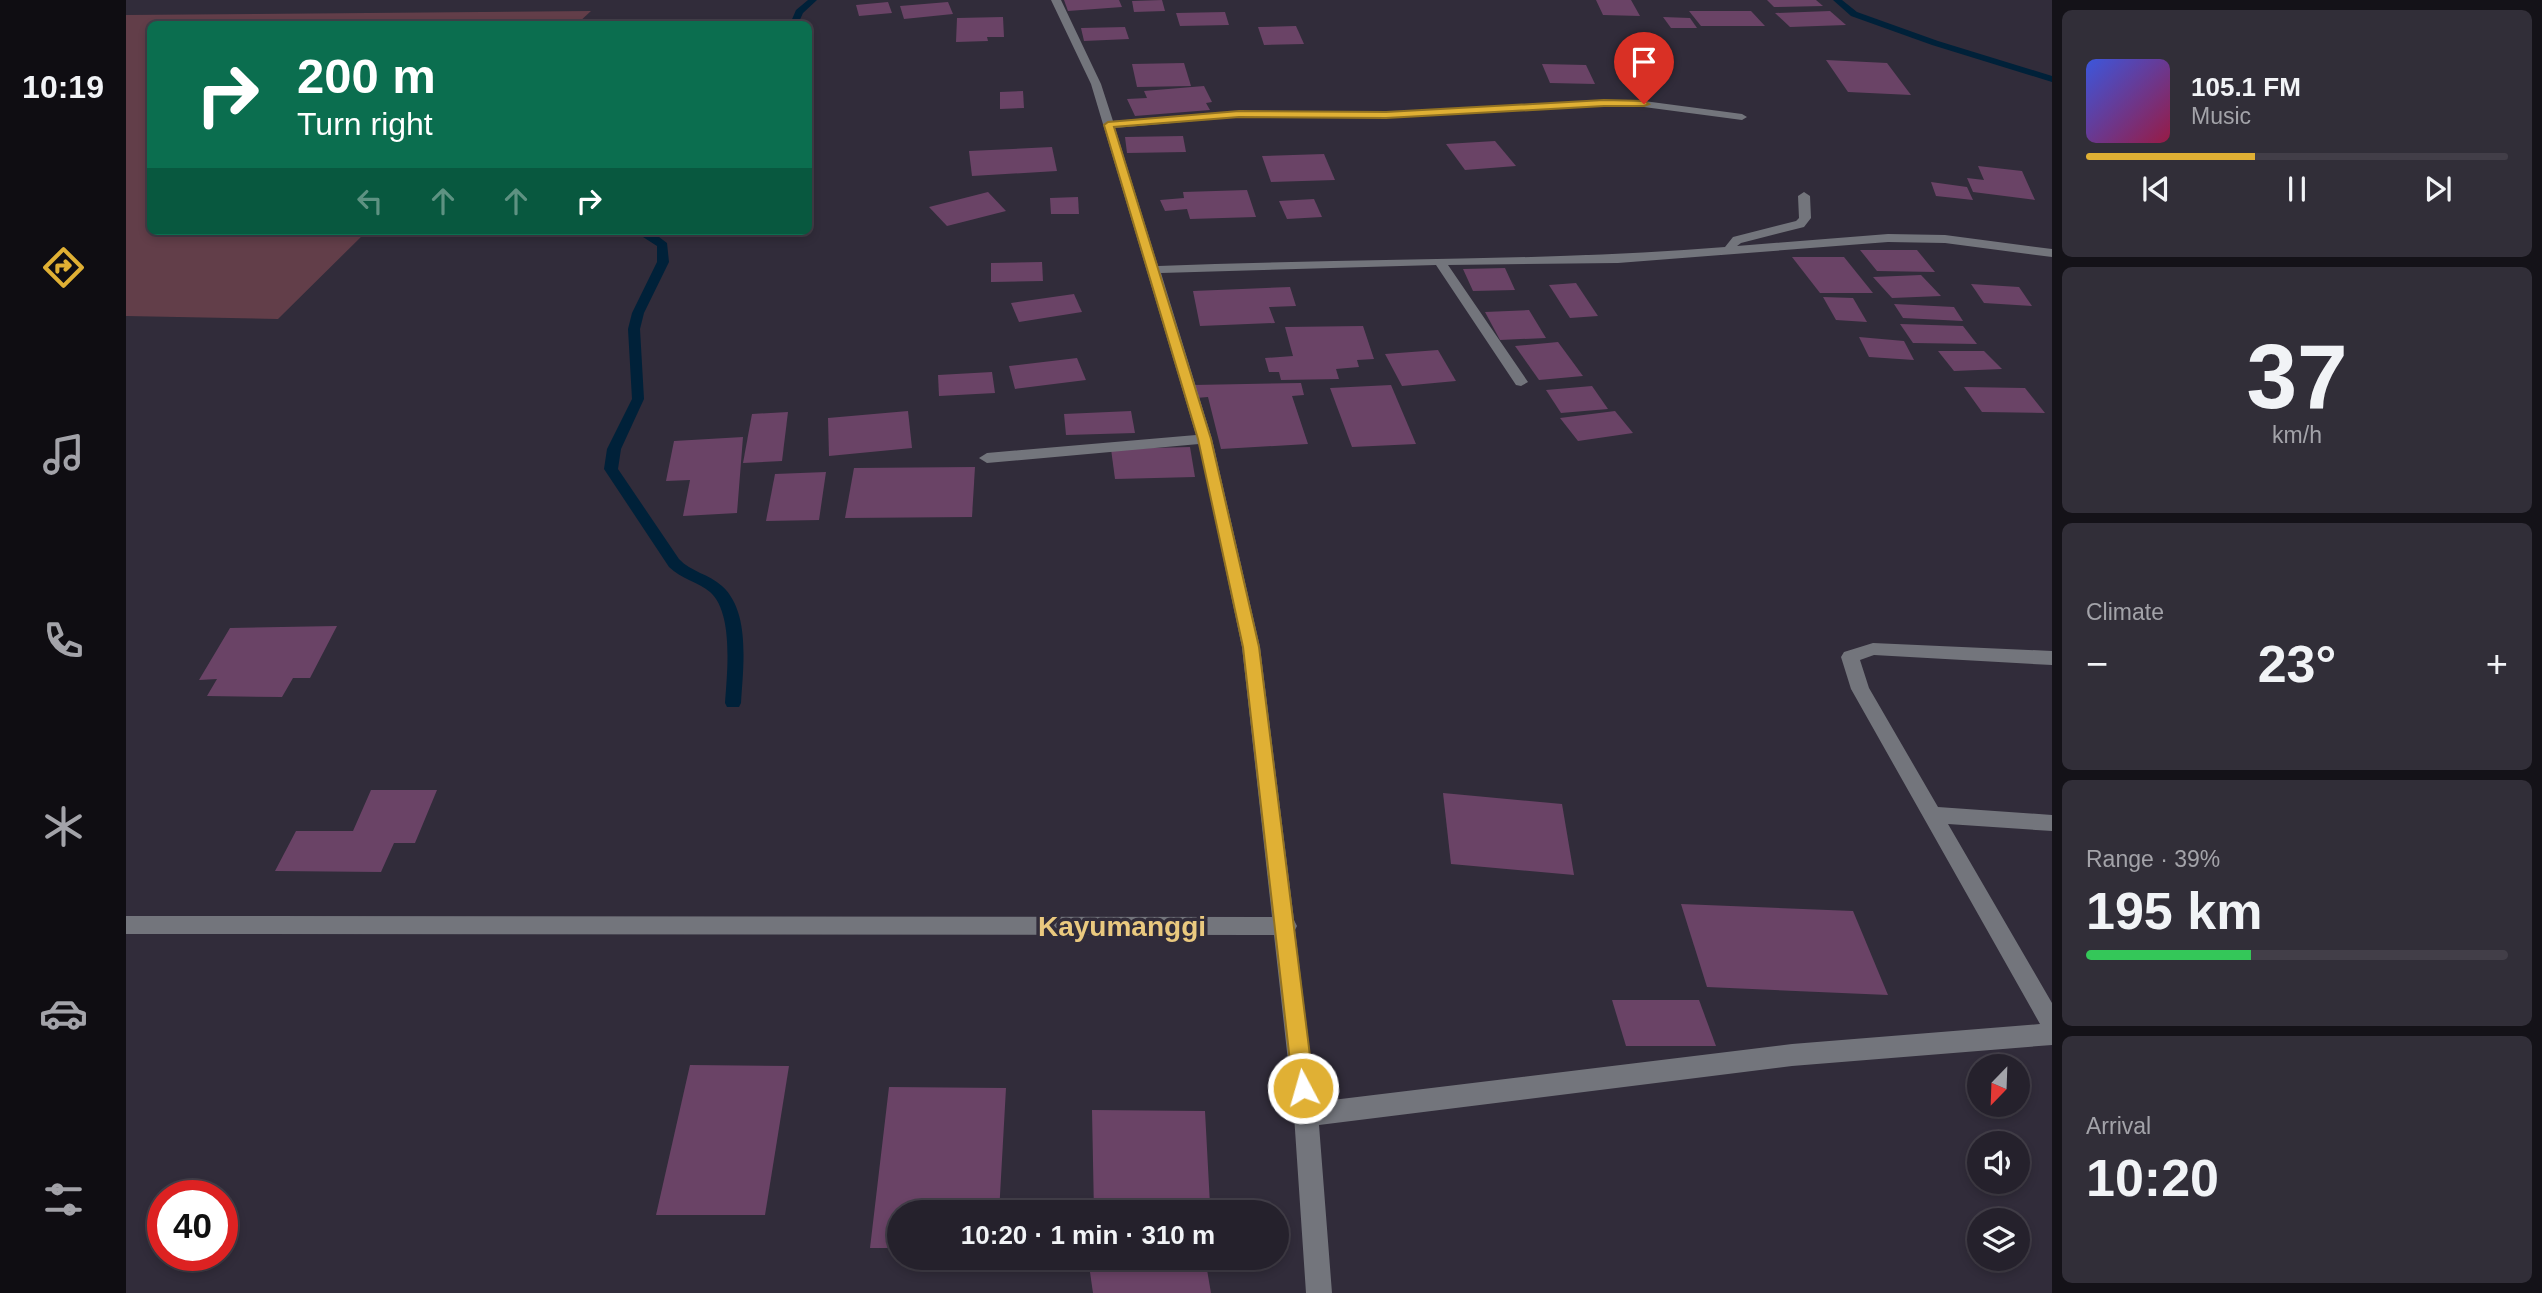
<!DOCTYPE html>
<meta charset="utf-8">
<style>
:root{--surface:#25212c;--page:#312e38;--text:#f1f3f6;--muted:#a3a3a9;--line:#423e48;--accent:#e0b034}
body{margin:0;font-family:Arial,sans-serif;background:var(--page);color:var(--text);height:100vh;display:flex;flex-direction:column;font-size:26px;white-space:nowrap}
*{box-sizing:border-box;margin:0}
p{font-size:23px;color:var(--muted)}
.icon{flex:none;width:38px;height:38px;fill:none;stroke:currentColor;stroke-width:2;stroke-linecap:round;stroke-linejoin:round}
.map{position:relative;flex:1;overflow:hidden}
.sheet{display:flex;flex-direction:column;gap:10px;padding:10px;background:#141218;width:490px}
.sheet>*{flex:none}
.banner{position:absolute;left:21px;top:21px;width:665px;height:214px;border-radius:10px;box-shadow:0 4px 10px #0003,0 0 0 2px var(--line);background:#0b6e4f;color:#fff;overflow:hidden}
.needle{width:46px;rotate:203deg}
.fabs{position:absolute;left:1841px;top:1054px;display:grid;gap:14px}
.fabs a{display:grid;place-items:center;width:63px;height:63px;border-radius:50%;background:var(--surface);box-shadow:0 4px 10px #0003,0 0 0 2px var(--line);font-size:35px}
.speed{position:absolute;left:21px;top:1180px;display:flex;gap:14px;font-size:35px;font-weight:700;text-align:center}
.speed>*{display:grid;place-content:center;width:91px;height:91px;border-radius:50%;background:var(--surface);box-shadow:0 4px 10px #0003,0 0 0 2px var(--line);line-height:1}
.speed .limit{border:10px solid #d22;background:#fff;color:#111}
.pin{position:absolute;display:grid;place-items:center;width:60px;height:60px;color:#fff;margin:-72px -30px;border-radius:50% 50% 50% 0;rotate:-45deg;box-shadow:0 0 7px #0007}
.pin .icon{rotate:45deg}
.me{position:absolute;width:77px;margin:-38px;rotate:354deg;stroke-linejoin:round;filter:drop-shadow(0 0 5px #0008)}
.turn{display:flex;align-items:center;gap:24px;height:147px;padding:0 35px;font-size:32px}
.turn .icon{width:91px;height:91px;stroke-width:2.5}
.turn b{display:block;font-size:49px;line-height:60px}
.lanes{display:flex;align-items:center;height:66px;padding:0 35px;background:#0003;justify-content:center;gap:35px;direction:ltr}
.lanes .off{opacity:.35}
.big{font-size:52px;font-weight:700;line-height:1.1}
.sheet .tile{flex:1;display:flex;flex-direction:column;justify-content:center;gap:10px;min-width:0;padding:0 24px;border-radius:10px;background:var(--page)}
.sheet .dial{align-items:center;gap:0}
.dial b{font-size:91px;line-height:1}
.song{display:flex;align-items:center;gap:21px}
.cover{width:84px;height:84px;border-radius:10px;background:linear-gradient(135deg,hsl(230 70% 55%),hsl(340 70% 35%))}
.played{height:7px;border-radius:4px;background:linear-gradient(90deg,var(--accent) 40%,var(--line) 40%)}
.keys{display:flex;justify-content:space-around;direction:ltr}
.heat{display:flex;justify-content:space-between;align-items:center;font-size:38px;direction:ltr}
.charge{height:10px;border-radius:5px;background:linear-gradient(90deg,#34c759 39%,var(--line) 0)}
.trip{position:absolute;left:761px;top:1200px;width:402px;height:70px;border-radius:35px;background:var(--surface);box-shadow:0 4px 10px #0003,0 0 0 2px var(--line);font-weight:700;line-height:70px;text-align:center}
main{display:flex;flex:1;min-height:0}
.tab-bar{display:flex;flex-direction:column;width:126px;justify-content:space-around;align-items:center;background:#0f0d12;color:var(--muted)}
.tab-bar .icon{width:49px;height:49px}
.tab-bar .selected{color:var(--accent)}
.tab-bar b{font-size:32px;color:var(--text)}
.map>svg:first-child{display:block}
.green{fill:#623e49}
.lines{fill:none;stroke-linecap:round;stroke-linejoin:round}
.stream{fill:#002139;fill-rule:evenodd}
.building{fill:#6a4366}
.minor{fill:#73757c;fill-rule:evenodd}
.route{fill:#e0b034;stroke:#927222;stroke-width:2}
.labels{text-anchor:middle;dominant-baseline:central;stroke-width:7;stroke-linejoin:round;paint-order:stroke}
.near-quarter-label{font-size:28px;font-weight:bold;fill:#eac97f;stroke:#312c3a}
</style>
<main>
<nav class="tab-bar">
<b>10:19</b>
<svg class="icon selected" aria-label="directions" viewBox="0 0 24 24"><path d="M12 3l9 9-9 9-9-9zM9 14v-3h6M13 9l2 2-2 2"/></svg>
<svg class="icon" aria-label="music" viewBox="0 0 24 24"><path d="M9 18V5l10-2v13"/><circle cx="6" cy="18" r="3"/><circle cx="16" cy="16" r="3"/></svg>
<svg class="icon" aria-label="phone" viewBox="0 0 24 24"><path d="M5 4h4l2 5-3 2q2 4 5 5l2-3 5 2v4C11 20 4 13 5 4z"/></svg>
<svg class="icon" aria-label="climate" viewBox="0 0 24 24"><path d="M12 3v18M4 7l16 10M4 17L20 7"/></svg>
<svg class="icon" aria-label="car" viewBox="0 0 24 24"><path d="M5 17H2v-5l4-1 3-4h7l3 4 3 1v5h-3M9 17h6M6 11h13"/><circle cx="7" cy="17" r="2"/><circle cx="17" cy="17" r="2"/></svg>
<svg class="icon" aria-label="filters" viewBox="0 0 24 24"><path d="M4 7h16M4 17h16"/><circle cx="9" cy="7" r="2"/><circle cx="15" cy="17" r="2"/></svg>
</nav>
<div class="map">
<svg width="1926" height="1293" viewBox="0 0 1926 1293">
<rect width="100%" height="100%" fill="#312c3a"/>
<polygon class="green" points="465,11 451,24 24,24 24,231 241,231 152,319 0,316 0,15"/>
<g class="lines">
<g class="stream">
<polygon points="682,0 691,0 677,13 672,24 664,24 670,10"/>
<polygon points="1707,0 1716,0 1731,12 1812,41 1926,76 1926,82 1806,45 1725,16"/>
<path d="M515,231H525L541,243L543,262L518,313L514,329L518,399L495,449L492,469L553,559C565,572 583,574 596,586C625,612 617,668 615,703L613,707H601L599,703C601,674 608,613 584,592C572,582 555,579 543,567L478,469L481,449L506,399L502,329L506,313L531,262V246L517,237Z"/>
</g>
</g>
<g class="building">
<polygon points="938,0 993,0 996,7 942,11"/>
<polygon points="1036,0 1039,11 1008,12 1006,1"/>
<polygon points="1470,0 1505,0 1514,16 1477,15"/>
<polygon points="1641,0 1690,0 1697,6 1648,7"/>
<polygon points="762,2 766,13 733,16 730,5"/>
<polygon points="822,2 827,14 778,19 774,6"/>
<polygon points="1563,11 1625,11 1639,26 1575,26"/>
<polygon points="1704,11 1720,25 1664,27 1649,13"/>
<polygon points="1099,12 1103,25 1054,26 1050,13"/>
<polygon points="877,17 878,37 861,37 862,41 830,42 831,18"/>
<polygon points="1537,17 1564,18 1571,28 1545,28"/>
<polygon points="1170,26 1178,44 1138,45 1132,27"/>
<polygon points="999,27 1003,39 958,41 955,28"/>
<polygon points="1700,60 1761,63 1785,95 1722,92"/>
<polygon points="1058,63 1065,86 1011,87 1006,64"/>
<polygon points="1416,64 1460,65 1469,84 1424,83"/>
<polygon points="1078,86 1086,102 1080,103 1084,110 1009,116 1001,99 1021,98 1018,91"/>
<polygon points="897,91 898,108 874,109 874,92"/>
<polygon points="1057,136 1060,152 1001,153 999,137"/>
<polygon points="1369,141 1390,166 1339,170 1320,144"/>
<polygon points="926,147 931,171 846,176 843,151"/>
<polygon points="1198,154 1209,180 1145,182 1136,156"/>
<polygon points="1852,166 1896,171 1909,200 1847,192 1841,178 1858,180"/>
<polygon points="1805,182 1841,187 1847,200 1810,196"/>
<polygon points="1121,190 1130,217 1064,219 1061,209 1039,211 1034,200 1058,198 1057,192"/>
<polygon points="862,192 880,211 821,226 803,207"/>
<polygon points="952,197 953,214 925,214 924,198"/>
<polygon points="1188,199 1196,217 1161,219 1153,201"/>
<polygon points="1734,250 1791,250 1809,272 1751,271"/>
<polygon points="1666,257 1718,257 1747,293 1694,293"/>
<polygon points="916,262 917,281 865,282 865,263"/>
<polygon points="1379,268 1389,290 1347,291 1337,269"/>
<polygon points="1795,275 1815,296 1766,298 1747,277"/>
<polygon points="1450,283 1472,316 1444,318 1423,285"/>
<polygon points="1845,284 1893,287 1906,306 1858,303"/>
<polygon points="1164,287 1170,306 1143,307 1149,323 1074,326 1067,291"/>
<polygon points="948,294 956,312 893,322 885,303"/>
<polygon points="1697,297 1727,298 1741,322 1710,320"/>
<polygon points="1768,304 1828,307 1837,321 1777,318"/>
<polygon points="1403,310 1420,338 1374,340 1359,312"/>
<polygon points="1774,324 1837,326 1851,344 1787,343"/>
<polygon points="1237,326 1248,359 1231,360 1233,367 1210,369 1213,379 1155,380 1153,372 1143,372 1139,358 1167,356 1159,327"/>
<polygon points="1733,337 1778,341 1788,360 1743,357"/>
<polygon points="1432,342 1457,376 1413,380 1389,346"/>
<polygon points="1312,350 1330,381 1276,386 1259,354"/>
<polygon points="1812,351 1858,351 1876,369 1828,371"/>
<polygon points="951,358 960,380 889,389 883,366"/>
<polygon points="866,372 869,393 813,396 812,375"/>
<polygon points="1175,383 1178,395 1166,396 1182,444 1095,449 1082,397 1070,398 1067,385"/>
<polygon points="1265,385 1290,444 1226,447 1204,388"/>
<polygon points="1466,386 1482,409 1435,413 1420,390"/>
<polygon points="1838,387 1899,388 1919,413 1856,412"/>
<polygon points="782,411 786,448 703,456 702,418"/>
<polygon points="1005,411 1009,433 940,435 938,414"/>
<polygon points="1489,411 1507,433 1452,441 1434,418"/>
<polygon points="662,412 656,461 617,463 626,414"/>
<polygon points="617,437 611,513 557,516 564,480 540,481 548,441"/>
<polygon points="1064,447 1069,477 989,479 985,449"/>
<polygon points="849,467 846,517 719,518 728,468"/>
<polygon points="700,472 693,520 640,521 649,474"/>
<polygon points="211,626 184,678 167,678 156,697 81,696 91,679 73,680 104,628"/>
<polygon points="245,790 311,790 289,843 268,843 255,872 149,871 170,831 227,831"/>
<polygon points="1317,793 1436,804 1448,875 1325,864"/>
<polygon points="1555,904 1727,911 1762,995 1581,987"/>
<polygon points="1486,1000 1573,1000 1590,1046 1500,1046"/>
<polygon points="564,1065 663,1066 639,1215 530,1215"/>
<polygon points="763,1087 880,1088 873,1213 774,1213 774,1248 744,1248"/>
<polygon points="966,1110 1079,1111 1084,1205 1018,1204 1019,1213 968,1213"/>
<polygon points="962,1258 1079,1258 1085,1293 967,1293"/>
</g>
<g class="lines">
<path class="minor" d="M925,0H935L975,84L987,121L1113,111L1260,112L1478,100L1518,101L1616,114L1621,117L1616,120L1518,107L1478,106L1260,118L1113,117L989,128L1032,266C1221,258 1410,262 1599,247L1607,237L1670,221L1673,218L1672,196L1678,192L1684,196L1685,218L1678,227L1615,243L1611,246L1762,234L1819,235L1926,249V257L1819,243L1762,242L1492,263L1322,265L1402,382L1395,386L1390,385L1310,265L1035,273L1086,439L1134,647L1168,920L1171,926L1169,930L1190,1102L1666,1044L1914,1024L1725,689L1715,657L1718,652L1747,643L1926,651V665L1748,655L1734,660L1743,688L1812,807L1926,815V831L1822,824L1926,1003V1045L1666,1066L1193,1125L1206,1293H1180L1168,1115L1148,935L0,934V916L1146,917L1116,647L1073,444L861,463L853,458L861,453L1070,435L965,84Z"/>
</g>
<polygon class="route" points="1478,100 1518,101 1523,104 1518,106 1478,106 1260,118 1113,117 988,127 1085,439 1133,647 1188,1088 1185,1095 1177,1098 1170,1095 1167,1088 1117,647 1072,439 978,125 982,122 1113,111 1260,112"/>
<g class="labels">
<g class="near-quarter-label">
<text x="996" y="926">Kayumanggi</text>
</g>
</g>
</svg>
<div class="fabs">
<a><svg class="needle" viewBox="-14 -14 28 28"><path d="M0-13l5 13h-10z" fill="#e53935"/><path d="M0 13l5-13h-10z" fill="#a3a3a9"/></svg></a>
<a><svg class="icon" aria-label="sound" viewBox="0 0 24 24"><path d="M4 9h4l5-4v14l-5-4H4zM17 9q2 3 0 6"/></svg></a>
<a><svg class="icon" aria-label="layers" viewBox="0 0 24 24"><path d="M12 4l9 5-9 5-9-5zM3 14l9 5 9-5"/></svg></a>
</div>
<div class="speed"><div class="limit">40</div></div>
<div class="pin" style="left:1518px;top:104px;background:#d93025"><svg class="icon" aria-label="arrive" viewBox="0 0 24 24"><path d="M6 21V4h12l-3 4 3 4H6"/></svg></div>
<svg class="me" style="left:1177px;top:1088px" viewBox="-20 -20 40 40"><circle r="17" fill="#e0b034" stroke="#fff" stroke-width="3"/><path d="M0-11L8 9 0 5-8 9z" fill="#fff"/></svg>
<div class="trip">10:20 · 1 min · 310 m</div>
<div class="banner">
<div class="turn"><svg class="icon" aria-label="right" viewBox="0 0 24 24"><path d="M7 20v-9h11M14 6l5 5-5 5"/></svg><div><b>200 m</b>Turn right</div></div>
<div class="lanes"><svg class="icon off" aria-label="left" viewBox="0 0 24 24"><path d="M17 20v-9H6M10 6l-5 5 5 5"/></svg><svg class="icon off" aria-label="ahead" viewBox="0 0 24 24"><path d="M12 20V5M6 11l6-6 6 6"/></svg><svg class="icon off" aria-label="ahead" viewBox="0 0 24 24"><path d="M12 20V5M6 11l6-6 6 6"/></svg><svg class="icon" aria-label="right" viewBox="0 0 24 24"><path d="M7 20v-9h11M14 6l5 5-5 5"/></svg></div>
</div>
</div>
<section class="sheet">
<div class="tile">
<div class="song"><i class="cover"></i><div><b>105.1 FM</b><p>Music</p></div></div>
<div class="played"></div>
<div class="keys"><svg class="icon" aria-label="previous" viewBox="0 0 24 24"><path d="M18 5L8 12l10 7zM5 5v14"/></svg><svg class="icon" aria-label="pause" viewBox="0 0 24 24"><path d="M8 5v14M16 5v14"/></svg><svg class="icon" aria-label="next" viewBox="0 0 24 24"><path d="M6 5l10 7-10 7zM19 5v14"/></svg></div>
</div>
<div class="tile dial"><b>37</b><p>km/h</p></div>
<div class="tile"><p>Climate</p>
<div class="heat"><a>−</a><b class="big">23°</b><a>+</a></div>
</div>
<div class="tile"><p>Range · 39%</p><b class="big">195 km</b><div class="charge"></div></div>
<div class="tile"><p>Arrival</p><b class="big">10:20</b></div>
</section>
</main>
